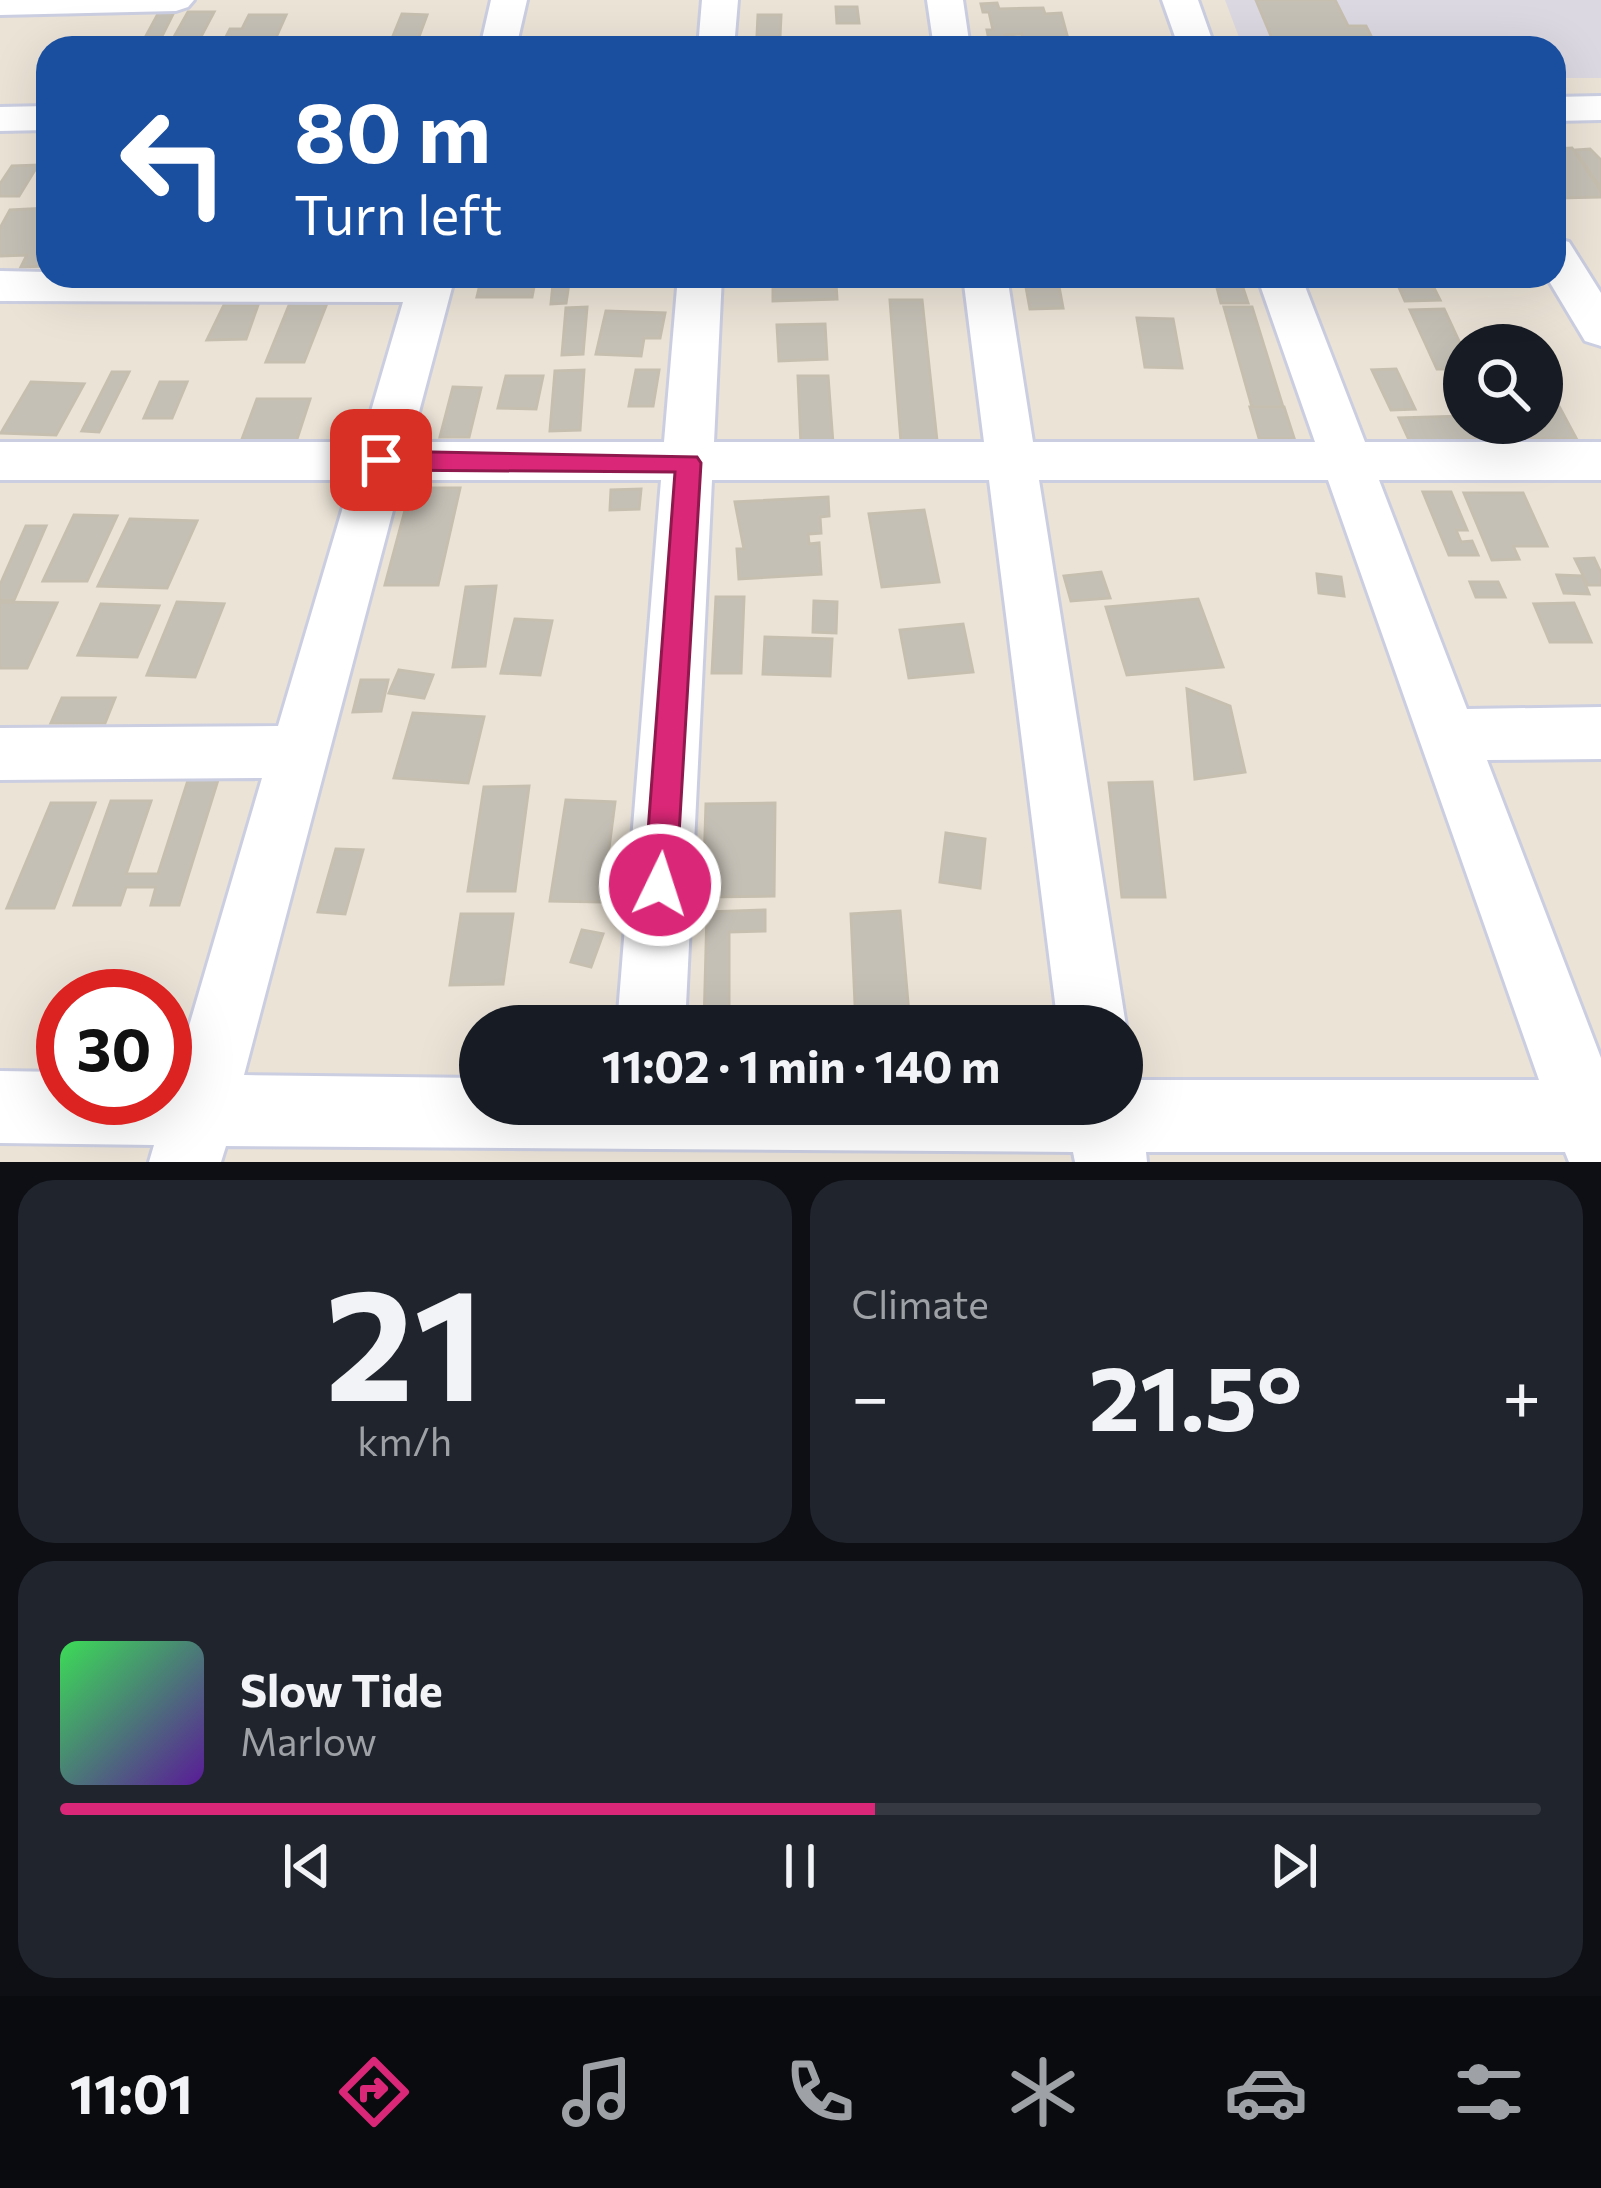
<!DOCTYPE html>
<meta charset="utf-8">
<style>
:root{--surface:#171b24;--page:#20242c;--text:#f1f3f6;--muted:#9ea1a6;--line:#363941;--accent:#db2777}
body{margin:0;font-family:Commissioner,sans-serif;background:var(--page);color:var(--text);height:100vh;display:flex;flex-direction:column;font-size:45px;white-space:nowrap}
*{box-sizing:border-box;margin:0}
p{font-size:39px;color:var(--muted)}
.icon{flex:none;width:66px;height:66px;fill:none;stroke:currentColor;stroke-width:2;stroke-linecap:round;stroke-linejoin:round}
.map{position:relative;height:1162px;overflow:hidden}
.details{display:flex;flex-direction:column;gap:18px;padding:18px;background:#0d0f14;flex:1}
.details>*{flex:none}
.banner{position:absolute;left:36px;top:36px;width:1530px;height:252px;border-radius:36px;box-shadow:0 12px 48px #0002;background:#1a4fa0;color:#fff;overflow:hidden}
.fabs{position:absolute;left:1443px;top:324px;display:grid;gap:24px}
.fabs a{display:grid;place-items:center;width:120px;height:120px;border-radius:50%;background:var(--surface);box-shadow:0 12px 48px #0002;font-size:60px}
.speed{position:absolute;left:36px;top:969px;display:flex;gap:24px;font-size:60px;font-weight:700;text-align:center}
.speed>*{display:grid;place-content:center;width:156px;height:156px;border-radius:50%;background:var(--surface);box-shadow:0 12px 48px #0002;line-height:1}
.speed .limit{border:18px solid #d22;background:#fff;color:#111}
.pin{position:absolute;display:grid;place-items:center;width:102px;height:102px;color:#fff;margin:-51px;border-radius:24px;box-shadow:0 6px 18px #0006}
.me{position:absolute;width:132px;margin:-66px;rotate:4deg;stroke-linejoin:round;filter:drop-shadow(0 0 9px #0008)}
.turn{display:flex;align-items:center;gap:42px;height:252px;padding:0 60px;font-size:54px}
.turn .icon{width:156px;height:156px;stroke-width:2.5}
.turn b{display:block;font-size:84px;line-height:102px}
.big{font-size:90px;font-weight:700;line-height:1.1}
.details .card{flex:1;display:flex;flex-direction:column;justify-content:center;gap:18px;min-width:0;padding:0 42px;border-radius:36px;background:var(--page)}
.details .dial{align-items:center;gap:0}
.dial b{font-size:156px;line-height:1}
.song{display:flex;align-items:center;gap:36px}
.cover{width:144px;height:144px;border-radius:18px;background:linear-gradient(135deg,hsl(130 70% 55%),hsl(270 70% 35%))}
.played{height:12px;border-radius:6px;background:linear-gradient(90deg,var(--accent) 55%,var(--line) 55%)}
.keys{display:flex;justify-content:space-around;direction:ltr}
.heat{display:flex;justify-content:space-between;align-items:center;font-size:66px;direction:ltr}
.details .tiles{flex:1;display:grid;gap:18px;grid-template-columns:1fr 1fr}
.card:last-child{grid-column:span 2}
.trip{position:absolute;left:459px;top:1005px;width:684px;height:120px;border-radius:60px;background:var(--surface);box-shadow:0 12px 48px #0002;font-weight:700;line-height:120px;text-align:center}
.menu{display:flex;height:192px;justify-content:space-around;align-items:center;background:#090b0e;color:var(--muted)}
.menu .icon{width:84px;height:84px}
.menu .active{color:var(--accent)}
.menu b{font-size:54px;color:var(--text)}
.map>svg:first-child{display:block}
.industrial{fill:#dbd8e2}
.building{fill:#c5c0b6;stroke:#c6bfb0;stroke-width:3}
.lines{fill:none;stroke-linecap:round;stroke-linejoin:round}
.minor-casing{stroke:#cbcee1;stroke-width:6}
.minor{fill:#fff;fill-rule:evenodd}
.route{fill:#db2777;stroke:#8e194d;stroke-width:3}
</style>
<div class="map">
<svg width="1601" height="1162" viewBox="0 0 1601 1162">
<rect width="100%" height="100%" fill="#ebe3d6"/>
<polygon class="industrial" points="1225,0 1601,0 1601,78 1554,78 1554,48 1243,48"/>
<g class="building">
<polygon points="1256,0 1335,0 1348,26 1366,26 1377,48 1276,48"/>
<polygon points="997,3 999,9 1043,8 1045,14 1061,13 1068,39 1023,40 1022,34 1004,35 1005,40 989,40 987,30 993,30 989,12 983,12 981,4"/>
<polygon points="836,7 857,7 859,23 837,23"/>
<polygon points="159,12 174,12 162,36 146,36"/>
<polygon points="188,12 214,12 196,46 169,46"/>
<polygon points="402,14 427,15 417,42 391,41"/>
<polygon points="249,15 286,15 273,44 222,45 230,29 242,29"/>
<polygon points="758,15 781,15 780,36 757,36"/>
<polygon points="1082,38 1167,38 1171,48 1085,48"/>
<polygon points="1572,148 1601,192 1601,197 1557,198 1554,193 1554,149"/>
<polygon points="1590,149 1601,160 1601,188 1575,150"/>
<polygon points="38,165 19,196 0,196 0,184 12,166"/>
<polygon points="48,208 48,266 21,267 27,255 0,256 0,228 10,210"/>
<polygon points="482,276 536,276 532,297 477,297"/>
<polygon points="1024,276 1057,276 1063,308 1030,309"/>
<polygon points="1214,276 1239,276 1248,303 1221,303"/>
<polygon points="1394,276 1428,276 1440,300 1405,301"/>
<polygon points="569,283 566,303 551,304 553,284"/>
<polygon points="836,284 837,299 773,301 773,285"/>
<polygon points="292,298 329,298 304,362 266,362"/>
<polygon points="890,300 922,300 937,441 901,442"/>
<polygon points="224,305 258,305 246,339 207,340"/>
<polygon points="587,307 583,354 562,355 566,308"/>
<polygon points="1224,307 1252,307 1283,407 1252,407"/>
<polygon points="1444,309 1464,352 1464,369 1437,369 1410,310"/>
<polygon points="606,311 665,313 660,338 644,338 641,356 596,354"/>
<polygon points="1137,318 1173,319 1182,368 1145,367"/>
<polygon points="825,324 827,359 779,361 777,325"/>
<polygon points="1396,369 1415,409 1391,410 1372,370"/>
<polygon points="584,370 580,430 550,431 555,371"/>
<polygon points="636,370 659,370 653,406 629,406"/>
<polygon points="112,372 129,372 99,432 82,431"/>
<polygon points="506,376 543,376 536,409 498,408"/>
<polygon points="798,376 828,376 833,444 801,445"/>
<polygon points="31,382 84,384 56,435 1,433"/>
<polygon points="160,382 187,382 172,418 144,418"/>
<polygon points="453,387 481,388 469,437 440,437"/>
<polygon points="1542,397 1554,397 1576,438 1515,439 1507,423 1542,423"/>
<polygon points="257,399 310,399 296,442 241,442"/>
<polygon points="1250,407 1284,407 1294,438 1259,438"/>
<polygon points="1464,416 1464,423 1478,424 1486,439 1410,442 1399,418"/>
<polygon points="411,488 460,488 438,585 385,585"/>
<polygon points="641,489 639,509 610,510 611,490"/>
<polygon points="1423,492 1451,492 1467,530 1456,530 1461,542 1472,541 1478,555 1449,555"/>
<polygon points="1464,493 1523,493 1547,546 1513,546 1519,559 1492,560"/>
<polygon points="828,497 829,516 820,517 821,533 808,534 809,544 819,543 821,574 739,579 737,549 744,549 735,502"/>
<polygon points="924,510 939,582 882,587 869,514"/>
<polygon points="74,515 117,516 87,581 43,581"/>
<polygon points="130,519 197,521 167,588 98,586"/>
<polygon points="26,526 46,526 14,600 0,600 0,585"/>
<polygon points="1594,558 1601,573 1601,585 1588,585 1575,559"/>
<polygon points="1101,572 1110,598 1071,601 1064,576"/>
<polygon points="1317,574 1341,577 1344,596 1319,593"/>
<polygon points="1557,575 1582,576 1589,594 1564,593"/>
<polygon points="1470,582 1498,582 1505,597 1476,597"/>
<polygon points="496,586 485,666 453,667 466,587"/>
<polygon points="716,597 744,597 741,673 712,673"/>
<polygon points="1198,599 1223,667 1127,675 1106,607"/>
<polygon points="814,601 837,602 836,633 813,632"/>
<polygon points="0,602 57,603 27,668 0,668"/>
<polygon points="177,602 224,604 195,677 147,675"/>
<polygon points="1574,603 1591,642 1550,642 1534,604"/>
<polygon points="101,604 159,606 137,657 78,655"/>
<polygon points="515,619 552,621 540,675 501,673"/>
<polygon points="963,624 973,672 909,678 900,630"/>
<polygon points="765,637 832,639 830,676 763,674"/>
<polygon points="399,670 433,675 424,698 389,693"/>
<polygon points="361,680 388,680 381,711 353,712"/>
<polygon points="1187,689 1230,706 1245,772 1195,779"/>
<polygon points="62,698 115,698 105,723 51,723"/>
<polygon points="413,713 484,717 468,783 394,778"/>
<polygon points="222,767 179,905 151,905 156,887 126,887 120,905 74,905 111,801 151,801 126,874 158,874 192,768"/>
<polygon points="1152,782 1165,897 1122,897 1109,783"/>
<polygon points="529,786 515,891 468,891 484,787"/>
<polygon points="566,800 615,802 602,902 550,901"/>
<polygon points="51,803 95,803 54,908 7,908"/>
<polygon points="775,803 774,896 703,897 706,804"/>
<polygon points="946,833 985,839 980,888 940,882"/>
<polygon points="336,849 363,850 345,914 318,912"/>
<polygon points="765,910 765,931 729,932 729,1026 704,1026 707,912"/>
<polygon points="900,911 910,1026 856,1026 851,914"/>
<polygon points="461,914 513,914 503,984 450,985"/>
<polygon points="582,930 603,934 591,967 571,962"/>
</g>
<g class="lines">
<defs>
<g id="minor">
<polygon points="0,0 194,0 188,7 176,11 0,15"/>
<polygon points="491,0 527,0 516,48 480,48"/>
<polygon points="702,0 738,0 734,48 698,48"/>
<polygon points="927,0 963,0 970,48 934,48"/>
<polygon points="1162,0 1198,0 1215,48 1179,48"/>
<polygon points="1601,96 1601,120 1554,121 1554,97"/>
<polygon points="48,106 48,130 0,131 0,107"/>
<polygon points="1554,238 1569,242 1601,293 1601,346 1585,341 1546,276 1554,276"/>
<path d="M0,271L48,272V276H455L411,442H664L678,276H722L714,442H984L963,276H1007L1033,442H1315L1257,276H1301L1365,442H1601V480H1379L1467,709L1601,707V759L1487,760L1601,1058V1162H1569L1565,1152H1146L1147,1162H1075L1073,1152L226,1146L221,1162H149L154,1145L0,1143V1071L63,1072V1098H165V1074H175L262,778L0,780V728L278,726L351,480H0V442H362L403,302L0,301ZM401,480H661L617,1026H685L712,480H989L1058,1026H1122V1036L1126,1026L1039,480H1328L1539,1080H1129L1122,1076V1104H480V1078L244,1075Z"/>
</g>
</defs>
<use href="#minor" class="minor-casing"/>
<use href="#minor" class="minor"/>
</g>
<polygon class="route" points="381,451 697,457 701,463 676,885 672,896 660,901 649,896 644,885 675,472 381,470 368,460"/>
</svg>
<div class="fabs">
<a><svg class="icon" aria-label="search" viewBox="0 0 24 24"><circle cx="10" cy="10" r="6"/><path d="M15 15l6 6"/></svg></a>
</div>
<div class="speed"><div class="limit">30</div></div>
<div class="pin" style="left:381px;top:460px;background:#d93025"><svg class="icon" aria-label="arrive" viewBox="0 0 24 24"><path d="M6 21V4h12l-3 4 3 4H6"/></svg></div>
<svg class="me" style="left:660px;top:885px" viewBox="-20 -20 40 40"><circle r="17" fill="#db2777" stroke="#fff" stroke-width="3"/><path d="M0-11L8 9 0 5-8 9z" fill="#fff"/></svg>
<div class="trip">11:02 · 1 min · 140 m</div>
<div class="banner">
<div class="turn"><svg class="icon" aria-label="left" viewBox="0 0 24 24"><path d="M17 20v-9H6M10 6l-5 5 5 5"/></svg><div><b>80 m</b>Turn left</div></div>
</div>
</div>
<section class="details">
<div class="tiles">
<div class="card dial"><b>21</b><p>km/h</p></div>
<div class="card"><p>Climate</p>
<div class="heat"><a>−</a><b class="big">21.5°</b><a>+</a></div>
</div>
<div class="card">
<div class="song"><i class="cover"></i><div><b>Slow Tide</b><p>Marlow</p></div></div>
<div class="played"></div>
<div class="keys"><svg class="icon" aria-label="previous" viewBox="0 0 24 24"><path d="M18 5L8 12l10 7zM5 5v14"/></svg><svg class="icon" aria-label="pause" viewBox="0 0 24 24"><path d="M8 5v14M16 5v14"/></svg><svg class="icon" aria-label="next" viewBox="0 0 24 24"><path d="M6 5l10 7-10 7zM19 5v14"/></svg></div>
</div>
</div>
</section>
<nav class="menu">
<b>11:01</b>
<svg class="icon active" aria-label="directions" viewBox="0 0 24 24"><path d="M12 3l9 9-9 9-9-9zM9 14v-3h6M13 9l2 2-2 2"/></svg>
<svg class="icon" aria-label="music" viewBox="0 0 24 24"><path d="M9 18V5l10-2v13"/><circle cx="6" cy="18" r="3"/><circle cx="16" cy="16" r="3"/></svg>
<svg class="icon" aria-label="phone" viewBox="0 0 24 24"><path d="M5 4h4l2 5-3 2q2 4 5 5l2-3 5 2v4C11 20 4 13 5 4z"/></svg>
<svg class="icon" aria-label="climate" viewBox="0 0 24 24"><path d="M12 3v18M4 7l16 10M4 17L20 7"/></svg>
<svg class="icon" aria-label="car" viewBox="0 0 24 24"><path d="M5 17H2v-5l4-1 3-4h7l3 4 3 1v5h-3M9 17h6M6 11h13"/><circle cx="7" cy="17" r="2"/><circle cx="17" cy="17" r="2"/></svg>
<svg class="icon" aria-label="filters" viewBox="0 0 24 24"><path d="M4 7h16M4 17h16"/><circle cx="9" cy="7" r="2"/><circle cx="15" cy="17" r="2"/></svg>
</nav>
